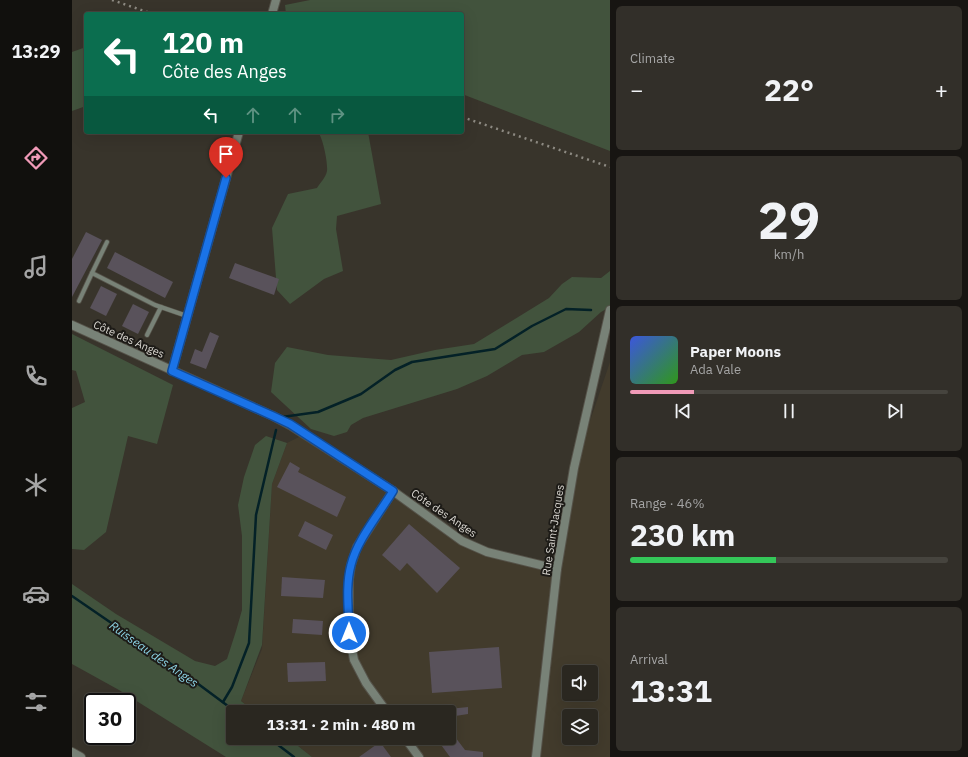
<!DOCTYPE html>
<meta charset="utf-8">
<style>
:root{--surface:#2a2720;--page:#322f29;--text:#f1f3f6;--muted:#a5a5a5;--line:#46443e;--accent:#f09ab7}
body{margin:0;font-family:"IBM Plex Sans",sans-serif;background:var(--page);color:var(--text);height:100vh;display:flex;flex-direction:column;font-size:15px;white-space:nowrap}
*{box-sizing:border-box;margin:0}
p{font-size:13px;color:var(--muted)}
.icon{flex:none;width:22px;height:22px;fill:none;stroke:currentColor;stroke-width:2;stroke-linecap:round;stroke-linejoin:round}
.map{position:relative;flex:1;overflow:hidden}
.panel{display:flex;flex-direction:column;gap:6px;padding:6px;background:#171512;width:358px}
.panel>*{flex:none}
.guide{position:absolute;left:12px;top:12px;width:380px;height:122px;border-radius:4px;box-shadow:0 4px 16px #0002,0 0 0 1px var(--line);background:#0b6e4f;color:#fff;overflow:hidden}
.buttons{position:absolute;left:490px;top:665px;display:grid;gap:8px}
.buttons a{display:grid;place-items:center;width:36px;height:36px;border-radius:4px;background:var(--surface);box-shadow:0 4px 16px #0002,0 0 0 1px var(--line);font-size:20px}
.speed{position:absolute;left:12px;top:693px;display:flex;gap:8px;font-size:20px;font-weight:700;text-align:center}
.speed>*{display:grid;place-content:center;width:52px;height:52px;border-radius:50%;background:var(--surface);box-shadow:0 4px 16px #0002,0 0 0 1px var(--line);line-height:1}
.speed .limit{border:2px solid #111;border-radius:6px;background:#fff;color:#111}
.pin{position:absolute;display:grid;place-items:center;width:34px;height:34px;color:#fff;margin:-41px -17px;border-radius:50% 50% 50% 0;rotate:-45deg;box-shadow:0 0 4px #0007}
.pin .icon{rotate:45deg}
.me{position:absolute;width:44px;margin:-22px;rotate:0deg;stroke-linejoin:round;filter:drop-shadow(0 0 3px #0008)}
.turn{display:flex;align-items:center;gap:14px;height:84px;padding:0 12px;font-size:18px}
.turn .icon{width:52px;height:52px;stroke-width:2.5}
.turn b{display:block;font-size:28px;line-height:34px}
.lanes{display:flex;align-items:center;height:38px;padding:0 12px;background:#0003;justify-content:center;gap:20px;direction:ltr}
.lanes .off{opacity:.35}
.big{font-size:30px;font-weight:700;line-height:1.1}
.panel .tile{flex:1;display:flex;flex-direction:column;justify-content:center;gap:6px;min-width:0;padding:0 14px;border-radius:6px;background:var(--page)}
.panel .dial{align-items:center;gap:0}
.dial b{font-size:52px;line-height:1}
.song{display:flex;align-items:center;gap:12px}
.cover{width:48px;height:48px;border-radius:6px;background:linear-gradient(135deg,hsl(230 70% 55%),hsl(110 70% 35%))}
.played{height:4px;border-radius:2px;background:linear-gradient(90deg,var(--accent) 20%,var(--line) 20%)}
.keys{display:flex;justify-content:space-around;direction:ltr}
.heat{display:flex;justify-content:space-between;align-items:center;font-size:22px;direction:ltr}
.charge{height:6px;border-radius:3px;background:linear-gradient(90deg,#34c759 46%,var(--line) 0)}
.trip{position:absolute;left:154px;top:705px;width:230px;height:40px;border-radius:4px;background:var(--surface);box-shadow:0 4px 16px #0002,0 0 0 1px var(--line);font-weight:700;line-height:40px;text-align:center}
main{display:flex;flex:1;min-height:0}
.tabs{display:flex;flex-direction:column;width:72px;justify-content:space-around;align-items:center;background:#11100d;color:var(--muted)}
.tabs .icon{width:28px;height:28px}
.tabs .active{color:var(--accent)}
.tabs b{font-size:18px;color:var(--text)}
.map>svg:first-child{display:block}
.built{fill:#423b2c;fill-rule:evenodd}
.green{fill:#42533d}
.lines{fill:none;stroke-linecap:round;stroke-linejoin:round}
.stream{stroke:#042127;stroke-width:2.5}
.building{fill:#59525b}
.service-casing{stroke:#555249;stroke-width:5.5}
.minor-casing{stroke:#555249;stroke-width:10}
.tertiary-casing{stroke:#555249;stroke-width:10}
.service{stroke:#788277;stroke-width:4}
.minor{stroke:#788277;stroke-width:8}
.tertiary{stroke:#788277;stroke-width:8}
.rail{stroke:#8d8a82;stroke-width:2.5;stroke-dasharray:2 4;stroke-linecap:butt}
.route-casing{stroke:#114b97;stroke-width:10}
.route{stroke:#1a73e8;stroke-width:7}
.labels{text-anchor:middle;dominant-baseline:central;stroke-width:4;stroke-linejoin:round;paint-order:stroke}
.street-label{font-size:11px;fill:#dbd8d2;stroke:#1d1b17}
.water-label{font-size:12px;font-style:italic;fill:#8dd4e6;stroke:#1d1b17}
</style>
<main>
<nav class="tabs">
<b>13:29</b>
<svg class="icon active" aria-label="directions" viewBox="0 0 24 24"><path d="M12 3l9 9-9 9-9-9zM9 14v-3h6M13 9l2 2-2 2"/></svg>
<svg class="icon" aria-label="music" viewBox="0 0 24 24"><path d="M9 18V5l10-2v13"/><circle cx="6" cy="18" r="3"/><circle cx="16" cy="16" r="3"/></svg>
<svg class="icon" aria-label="phone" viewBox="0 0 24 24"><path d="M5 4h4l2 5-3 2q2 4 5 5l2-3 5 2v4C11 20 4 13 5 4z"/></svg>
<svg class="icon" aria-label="climate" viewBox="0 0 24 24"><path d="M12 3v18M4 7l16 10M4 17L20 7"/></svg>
<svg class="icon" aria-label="car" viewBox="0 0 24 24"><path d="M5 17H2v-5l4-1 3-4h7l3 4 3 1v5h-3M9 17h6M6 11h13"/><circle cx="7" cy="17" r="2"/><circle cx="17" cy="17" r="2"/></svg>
<svg class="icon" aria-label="filters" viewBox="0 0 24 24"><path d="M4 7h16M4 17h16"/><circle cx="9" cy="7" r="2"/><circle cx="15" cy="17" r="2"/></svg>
</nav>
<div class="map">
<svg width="538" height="757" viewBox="0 0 538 757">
<rect width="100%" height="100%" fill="#38342b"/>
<path class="built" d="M538,362V757H240L216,738H377V712H183L169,701L190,649L200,484L215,443L233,434L390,541L485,569L502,468ZM497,672H519V694H497ZM497,716H519V738H497Z"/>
<g class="green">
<polygon points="238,0 538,0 538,151 390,94 390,14 214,14 213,5"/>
<polygon points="14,47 14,106 0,111 0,52"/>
<path d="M246,132H296L309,204L265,216L264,229L271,271L252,279L218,304L205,290L200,228L216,194L245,188C248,183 254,177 255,171C256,163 251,138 246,132Z"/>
<polygon points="538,271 538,307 529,312 507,332 472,352 450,355 415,376 385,389 291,418 279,425 275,432 262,436 239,429 199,392 203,363 215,347 256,355 319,360 363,350 402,344 477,298 490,284 500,277 529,278"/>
<polygon points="0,334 101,385 85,444 56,436 34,532 12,550 0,549 0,408 13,402 4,371 0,370"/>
<polygon points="194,436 215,443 200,484 190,645 169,701 183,712 161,712 161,738 216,738 240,757 154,757 47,690 0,664 0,584 44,614 123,661 143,666 155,659 164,631 170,610 170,536 166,505 172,477 183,445"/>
</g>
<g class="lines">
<g class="stream">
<polyline points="210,417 246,412 289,394 323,370 340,362 423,349 460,326 494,309 519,310"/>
<polyline points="0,596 102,666 164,712"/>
<polyline points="151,702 160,687 177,643 184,515 204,430"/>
<polyline points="197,738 222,757"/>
</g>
</g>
<g class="building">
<polygon points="14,232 30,240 0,297 0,259"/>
<polygon points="43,252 101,282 93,298 35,268"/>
<polygon points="163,263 207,279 202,295 157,278"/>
<polygon points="29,286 45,294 34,316 18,308"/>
<polygon points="61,304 77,312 66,334 50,326"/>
<polygon points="138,332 147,336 134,369 118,363 123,349 130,352"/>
<polygon points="218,462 228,468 226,472 274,497 265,517 205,487"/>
<polygon points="233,521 261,535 254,550 226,536"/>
<polygon points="337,524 388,568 365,593 335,563 328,571 310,555"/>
<polygon points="210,577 253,580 251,598 209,596"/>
<polygon points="221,619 251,621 250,635 220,633"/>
<polygon points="427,647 430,688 360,693 357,652"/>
<polygon points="253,662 254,681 216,682 215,663"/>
<polygon points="396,707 396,714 377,717 377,709"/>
<polygon points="377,729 393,750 411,752 411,757 378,757 364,738 377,738"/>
<polygon points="308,742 319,757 287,757"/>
</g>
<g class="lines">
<defs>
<g id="service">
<polyline points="35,242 20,273 83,305 115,316"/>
<polyline points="7,301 20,273"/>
<polyline points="75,335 89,307"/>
</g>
<g id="minor">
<polyline points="315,712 294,683 282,660 277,633 277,579 279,565 285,547 321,491"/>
<polyline points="333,738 347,757"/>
<polyline points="0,752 9,757"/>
</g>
<g id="tertiary">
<polyline points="200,14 204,0"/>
<polyline points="0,325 201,416 218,425 321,491 390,541 415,552 485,569"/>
<polyline points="100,371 167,132"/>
<polyline points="464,757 485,569 502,468 538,310"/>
</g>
</defs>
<use href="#service" class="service-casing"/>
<use href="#minor" class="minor-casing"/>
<use href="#tertiary" class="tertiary-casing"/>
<use href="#service" class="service"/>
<use href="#minor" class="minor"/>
<use href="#tertiary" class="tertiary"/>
<g class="rail">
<polyline points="40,0 81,14"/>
<polyline points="390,117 538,167"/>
</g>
</g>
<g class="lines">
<defs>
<path id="route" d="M154,178L100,371L201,416L218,424L321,491C307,514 285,540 279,565C273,587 277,611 277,633"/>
</defs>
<use href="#route" class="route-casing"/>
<use href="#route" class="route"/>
</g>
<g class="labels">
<g class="street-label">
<text transform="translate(57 339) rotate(24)">Côte des Anges</text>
<text transform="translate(372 513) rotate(34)">Côte des Anges</text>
<text transform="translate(481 530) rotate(-81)">Rue Saint-Jacques</text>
</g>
<g class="water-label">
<text transform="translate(82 654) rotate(35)">Ruisseau des Anges</text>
</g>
</g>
</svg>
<div class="buttons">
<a><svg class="icon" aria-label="sound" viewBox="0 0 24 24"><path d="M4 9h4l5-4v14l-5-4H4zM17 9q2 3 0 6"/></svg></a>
<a><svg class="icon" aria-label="layers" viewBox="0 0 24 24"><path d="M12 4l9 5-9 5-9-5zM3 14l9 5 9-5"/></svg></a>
</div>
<div class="speed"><div class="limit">30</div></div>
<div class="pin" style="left:154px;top:178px;background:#d93025"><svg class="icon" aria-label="arrive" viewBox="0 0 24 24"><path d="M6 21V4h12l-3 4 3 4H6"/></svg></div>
<svg class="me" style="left:277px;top:633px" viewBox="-20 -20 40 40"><circle r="17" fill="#1a73e8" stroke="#fff" stroke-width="3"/><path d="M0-11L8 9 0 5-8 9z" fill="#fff"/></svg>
<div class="trip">13:31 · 2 min · 480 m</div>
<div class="guide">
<div class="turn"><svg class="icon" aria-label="left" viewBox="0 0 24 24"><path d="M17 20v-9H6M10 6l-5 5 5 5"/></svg><div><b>120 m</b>Côte des Anges</div></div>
<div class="lanes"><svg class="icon" aria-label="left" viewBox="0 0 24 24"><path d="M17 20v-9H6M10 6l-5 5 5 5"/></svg><svg class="icon off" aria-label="ahead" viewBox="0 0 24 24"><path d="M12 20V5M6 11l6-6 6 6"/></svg><svg class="icon off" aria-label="ahead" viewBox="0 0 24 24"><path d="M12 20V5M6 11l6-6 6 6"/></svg><svg class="icon off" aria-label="right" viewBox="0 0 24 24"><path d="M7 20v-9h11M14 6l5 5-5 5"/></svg></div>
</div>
</div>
<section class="panel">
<div class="tile"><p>Climate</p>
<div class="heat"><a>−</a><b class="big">22°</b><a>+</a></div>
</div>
<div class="tile dial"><b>29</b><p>km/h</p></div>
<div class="tile">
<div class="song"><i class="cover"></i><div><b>Paper Moons</b><p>Ada Vale</p></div></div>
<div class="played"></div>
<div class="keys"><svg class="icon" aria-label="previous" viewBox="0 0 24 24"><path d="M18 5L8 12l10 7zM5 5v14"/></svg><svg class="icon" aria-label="pause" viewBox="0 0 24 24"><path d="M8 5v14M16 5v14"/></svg><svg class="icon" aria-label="next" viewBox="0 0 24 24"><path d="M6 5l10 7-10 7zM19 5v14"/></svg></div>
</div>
<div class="tile"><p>Range · 46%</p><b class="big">230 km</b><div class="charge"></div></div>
<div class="tile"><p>Arrival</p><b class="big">13:31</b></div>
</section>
</main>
